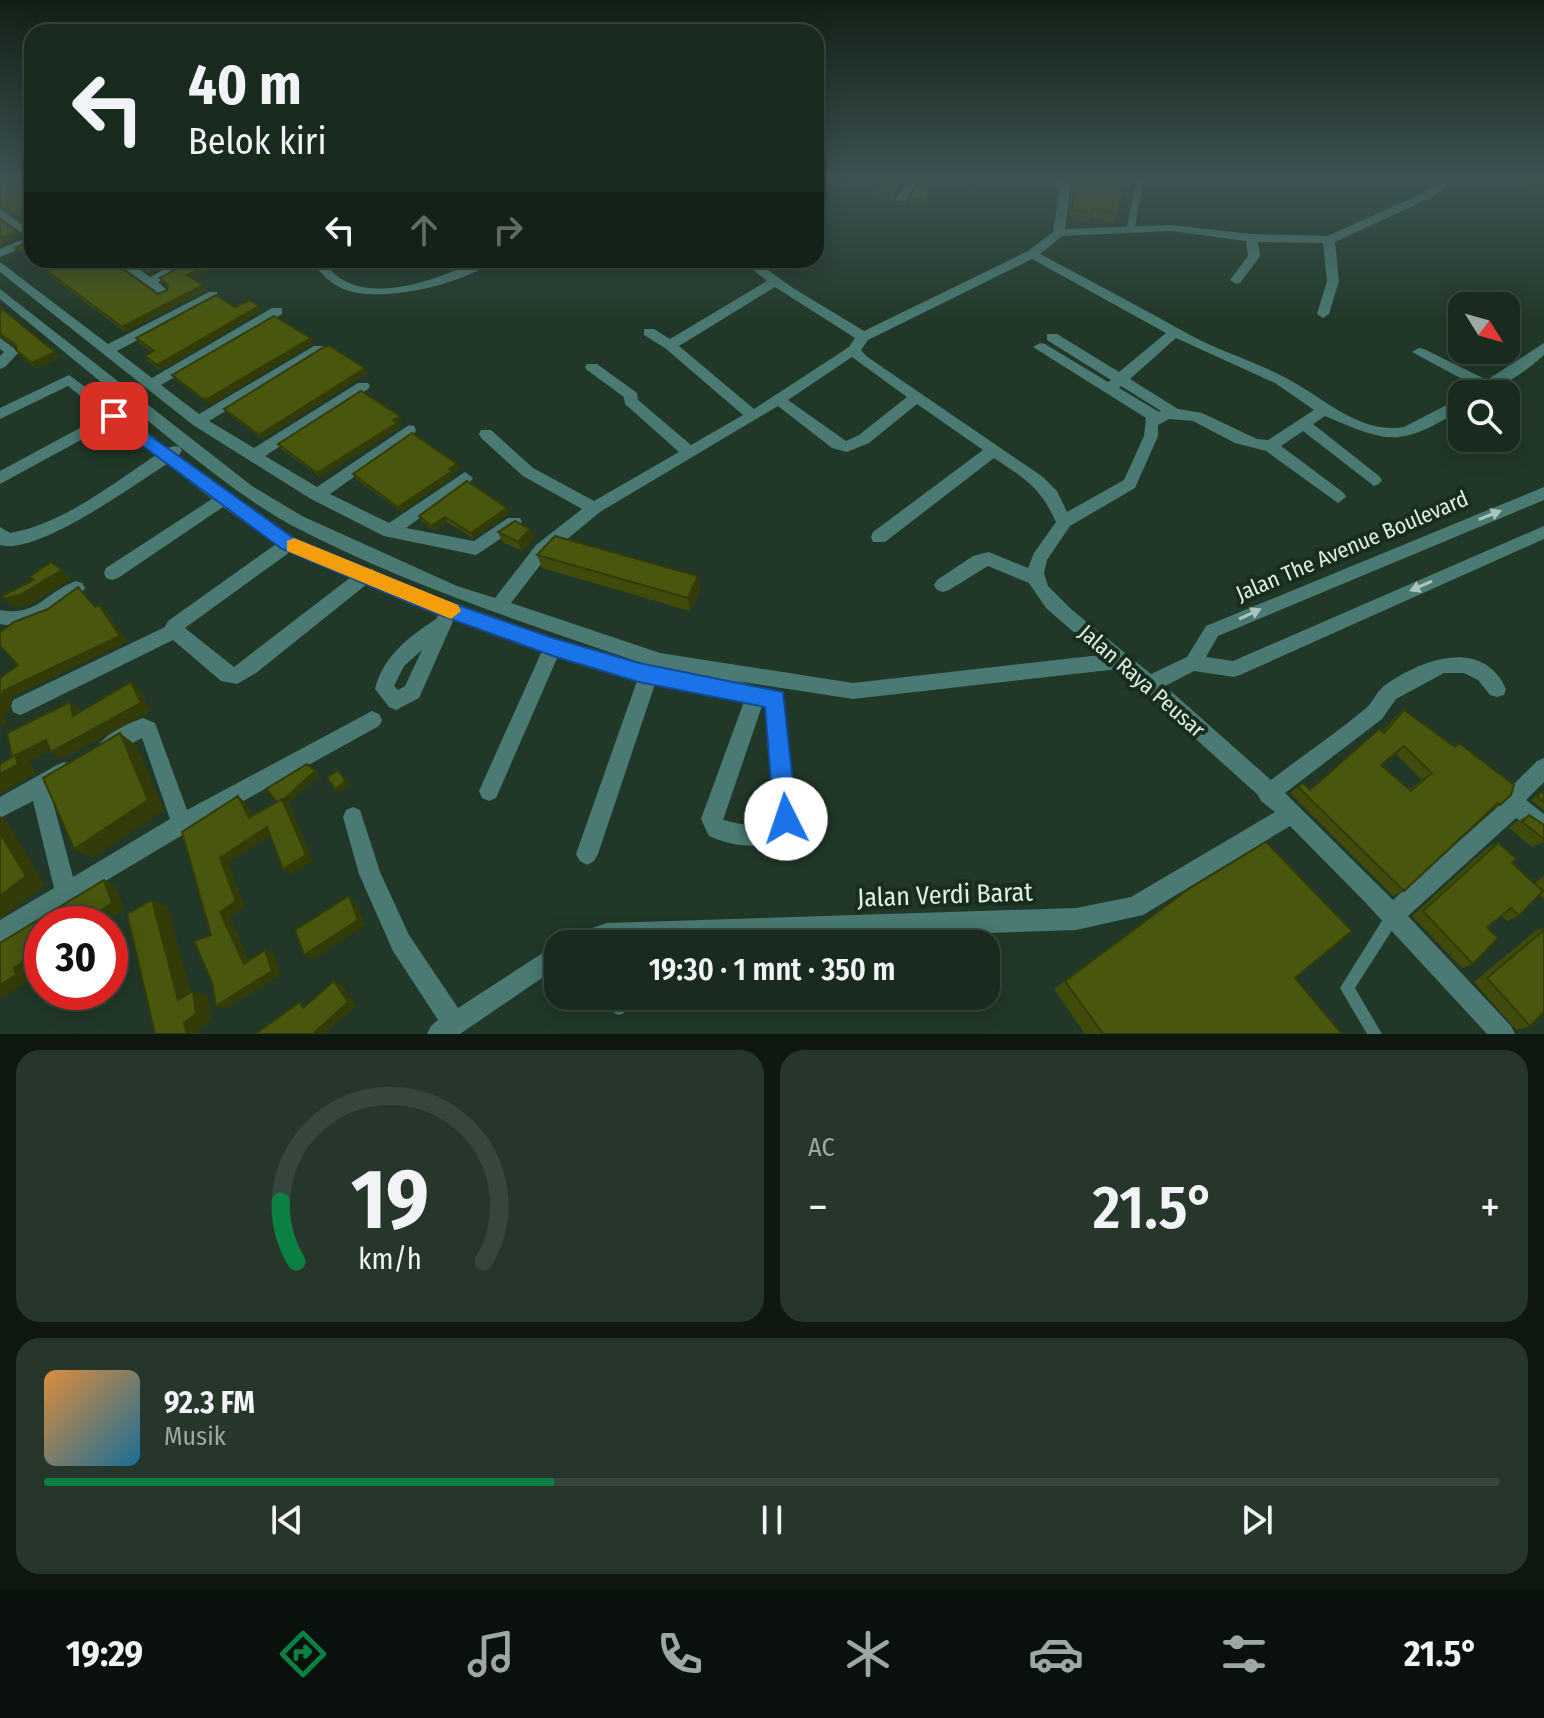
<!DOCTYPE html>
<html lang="id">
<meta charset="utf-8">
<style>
:root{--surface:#192a1e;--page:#26362b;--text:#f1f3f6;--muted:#9fa7a4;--line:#37463c;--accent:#0b8043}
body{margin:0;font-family:"Fira Sans Condensed",sans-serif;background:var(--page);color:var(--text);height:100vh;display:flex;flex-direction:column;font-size:30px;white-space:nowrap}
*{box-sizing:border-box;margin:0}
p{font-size:26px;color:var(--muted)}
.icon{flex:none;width:44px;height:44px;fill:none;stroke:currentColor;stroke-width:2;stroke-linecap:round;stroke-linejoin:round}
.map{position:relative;height:1034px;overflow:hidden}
.details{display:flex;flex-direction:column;gap:16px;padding:16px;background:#0e1710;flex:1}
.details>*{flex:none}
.top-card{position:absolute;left:24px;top:24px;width:800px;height:244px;border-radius:24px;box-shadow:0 4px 20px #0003,0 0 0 2px var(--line);background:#192a1e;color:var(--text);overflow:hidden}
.needle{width:52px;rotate:127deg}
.tools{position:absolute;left:1448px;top:292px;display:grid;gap:16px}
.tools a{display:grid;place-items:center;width:72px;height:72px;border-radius:16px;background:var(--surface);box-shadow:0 4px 20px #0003,0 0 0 2px var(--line);font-size:40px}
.speed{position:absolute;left:24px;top:906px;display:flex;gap:16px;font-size:40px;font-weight:700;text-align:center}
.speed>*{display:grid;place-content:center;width:104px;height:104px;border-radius:50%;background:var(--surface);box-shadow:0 4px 20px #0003,0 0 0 2px var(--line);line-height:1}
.speed .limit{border:12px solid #d22;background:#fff;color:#111}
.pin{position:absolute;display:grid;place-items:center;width:68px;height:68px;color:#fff;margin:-34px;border-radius:16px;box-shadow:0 4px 12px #0006}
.me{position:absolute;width:88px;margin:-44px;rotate:356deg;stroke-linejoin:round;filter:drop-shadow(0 0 6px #0008)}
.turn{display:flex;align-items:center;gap:28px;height:168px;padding:0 32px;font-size:36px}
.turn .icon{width:104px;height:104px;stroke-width:2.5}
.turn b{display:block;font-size:56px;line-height:68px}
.lanes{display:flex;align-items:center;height:76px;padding:0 32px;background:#0003;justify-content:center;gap:40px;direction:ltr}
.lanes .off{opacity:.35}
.big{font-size:60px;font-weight:600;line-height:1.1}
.details .widget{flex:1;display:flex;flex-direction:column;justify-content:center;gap:12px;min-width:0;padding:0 28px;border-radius:24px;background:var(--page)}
.details .dial{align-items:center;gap:0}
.dial svg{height:208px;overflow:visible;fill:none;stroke:var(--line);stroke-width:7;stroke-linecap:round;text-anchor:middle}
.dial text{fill:var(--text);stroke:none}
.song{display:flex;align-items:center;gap:24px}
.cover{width:96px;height:96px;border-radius:12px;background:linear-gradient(135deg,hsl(30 70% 55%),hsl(200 70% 35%))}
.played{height:8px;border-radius:4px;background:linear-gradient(90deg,var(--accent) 35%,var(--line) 35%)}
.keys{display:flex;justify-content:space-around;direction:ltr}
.heat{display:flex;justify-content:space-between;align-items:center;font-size:44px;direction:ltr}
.details .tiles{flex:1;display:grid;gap:16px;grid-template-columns:1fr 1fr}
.widget:last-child{grid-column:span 2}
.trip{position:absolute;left:544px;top:930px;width:456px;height:80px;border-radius:24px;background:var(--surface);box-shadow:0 4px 20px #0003,0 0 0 2px var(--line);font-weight:600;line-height:80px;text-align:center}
.tabs{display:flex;height:128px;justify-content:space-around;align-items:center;background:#0a110c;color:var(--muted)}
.tabs .icon{width:56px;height:56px}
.tabs .selected{color:var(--accent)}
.tabs b{font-size:36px;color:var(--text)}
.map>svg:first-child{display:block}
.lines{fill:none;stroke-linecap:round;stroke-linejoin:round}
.lane{fill:#4a7a73;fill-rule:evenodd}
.street{fill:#4a7a73;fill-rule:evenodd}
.wall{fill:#3f4a0b;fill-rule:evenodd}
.shaded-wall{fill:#333c09}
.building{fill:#49560d;stroke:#333c09;stroke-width:2;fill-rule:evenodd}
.oneway{fill:#acc5bc}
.route{fill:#1a73e8;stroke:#114b97;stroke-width:2}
.slow{fill:#f59e0b}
.labels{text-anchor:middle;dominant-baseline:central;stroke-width:8;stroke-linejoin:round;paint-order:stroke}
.street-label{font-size:22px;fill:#e0ede3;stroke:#172e1e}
.near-street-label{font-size:26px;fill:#e0ede3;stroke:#172e1e}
</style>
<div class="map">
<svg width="1544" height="1034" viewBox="0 0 1544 1034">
<rect width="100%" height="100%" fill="#213828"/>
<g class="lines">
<g class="lane">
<polygon points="1137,180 1143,180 1135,227 1131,229 1127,227"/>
<polygon points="1393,909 1398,911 1400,916 1398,921 1355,988 1382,1034 1367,1034 1340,988 1388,911"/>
<polygon points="613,996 627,996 624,1013 619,1015 614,1013 612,1008"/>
</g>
<g class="street">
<polygon points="908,180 918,180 906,201 898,201 896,199"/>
<path d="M1046,180L1066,182L1070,189L1065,229L1171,225L1251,234L1327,236L1424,193L1435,185L1437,180H1447L1444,189L1432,197L1335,242L1339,281L1329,314L1323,318L1317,314L1327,281L1323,243L1258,242L1260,256L1240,283L1236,284L1230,280L1248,256L1246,241L1171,231L1062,236L1040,254C1087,279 1135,304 1181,330C1213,349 1249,359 1282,376C1320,394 1358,435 1404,427L1462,397V409C1400,447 1390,444 1325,416L1313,424L1379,476L1382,480L1379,484L1374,486L1303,431L1281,446L1344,493L1346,497L1338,503L1266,451L1235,443L1193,421L1169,419L1158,425V436L1135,488L1070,526L1047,560L1044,573L1048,586L1072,610L1151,674L1187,657L1206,626L1544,487V500L1218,636L1206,657L1233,661L1544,526V539L1240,675L1234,677L1194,671L1165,686L1271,780C1302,756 1335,734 1365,709C1373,703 1376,692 1384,686C1420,660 1482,636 1506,689L1504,695L1497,697L1490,695L1478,680L1464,673H1444L1396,699L1382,719L1285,793L1393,900L1502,803L1504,794L1537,761L1544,758V782L1526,800L1544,814V837L1516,818L1408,916L1511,1026L1515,1034H1487L1363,900L1290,826L1143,915L1076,930L644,944H565L568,936L607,923L1076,908L1131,897L1275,812L1261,801L1258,795L1118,669L853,699L737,681L782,693L784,699L796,819C782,854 738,849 709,836L701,819L745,699L655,684L598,854L594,861L587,865L580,861L576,854L637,681L558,656L496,798L489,801L482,798L479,791L542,651L454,619L419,698L396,710L389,707L375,689C383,656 409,637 436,619L439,613L367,584L256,673L237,684L221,681L173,640L27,712L20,715L13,712L11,706L13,700L165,627L168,621L276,544L223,507L118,578L112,580L106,578L104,573L106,568L212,499L167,464C135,484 37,556 0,545V527L10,533C63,524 112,484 156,455L114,422L0,484V471L104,415L68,386L0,419V408L69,375L168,448L175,446L180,447L0,299V289L252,486L302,516L457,586L495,598L536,545L582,509L523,476L481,438L479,434L481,430H491L533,468L594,501L679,452L625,404L624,397L587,370L585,367L587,364H597L637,393L638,400L691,445L743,415L665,348L644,335V329H654L670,339L767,281L741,260H754L793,288L864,331L1028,251L1053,232L1060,189ZM1032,259L1166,333L1119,372L1057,334H1047V340L1111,380L1108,382L1045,344L1040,343L1033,347L1146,418L1144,436L1124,480L1067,512L1057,491L1043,477L866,356L861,350L868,340ZM775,287L855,338L849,347L754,409L679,346ZM1176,338L1275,383L1314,410L1268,440L1257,439L1202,413L1178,409L1130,379ZM852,357L907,397L859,435L846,441L788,400ZM1121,386L1161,411L1159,412L1119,388ZM917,404L983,450L873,532L871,537L873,542H885L994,458C1026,480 1039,485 1056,522L1034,553L1028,568L989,552L973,556L937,580L934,585L937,590L943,592L949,590L988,566L1029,583L1046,608L1100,655L853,683L660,653L511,603L548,555L600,512L778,406L832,448L847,452L869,443ZM180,447C216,475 251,503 291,525C407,586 532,625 656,668C560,643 467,610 375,572L373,569L364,568L294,539L178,456L182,451ZM290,552L351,577L234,667L185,628ZM422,650L405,686L398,690L394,686L404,666ZM763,703L766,705L775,816C761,831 741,824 723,820Z"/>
<polygon points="0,209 32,231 32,244 0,257 0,249 28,237 0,218"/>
<polygon points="816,209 823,210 825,212 816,217"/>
<polygon points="112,260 126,260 150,277 183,260 198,260 158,282 169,292 163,296"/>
<path d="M311,260H323C327,265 331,271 336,275C365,299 414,286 446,274C463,267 476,260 494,260C465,284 386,302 349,291C332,286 321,274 311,260Z"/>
<polygon points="0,262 108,344 209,292 217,292 217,298 117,351 152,378 272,308 282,308 282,314 161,385 199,414 314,346 324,346 324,352 209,421 254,448 358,383 368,383 370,386 368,389 265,456 317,487 409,425 414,426 416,430 414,434 330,494 389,523 465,472 473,478 470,482 406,528 474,541 508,518 520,518 522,522 520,526 476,555 384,536 311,499 193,425 0,272"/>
<polygon points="0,338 19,352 5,367 0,369 0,356 4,352 0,349"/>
<path d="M1544,343V355C1524,373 1495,394 1468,394L1477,387L1412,352L1419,348L1424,349L1487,380Z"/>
<path d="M76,581L82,583L85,588L82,593C57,612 33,631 0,624V610C38,617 45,592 76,581Z"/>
<path d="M372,711L379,714L382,720L379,726L189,831L0,944V920L54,888L33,801L0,818V797L57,765L64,762L71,765L74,772L71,779L50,791L73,877L170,819L142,738L108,756L101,754L98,747C104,734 129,723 143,718L155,723L187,810Z"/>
<polygon points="353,807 360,810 380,872 409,935 458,1008 558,943 561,944 558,944 558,967 460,1034 427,1034 431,1026 438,1020 393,951 359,874 343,817 346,810"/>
</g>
</g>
<g class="wall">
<polygon points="0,180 32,180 32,260 158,294 167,290 168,287 160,278 192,260 229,260 193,278 206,290 125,332 19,252 15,248 31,241 30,226 0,206"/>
<polygon points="881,180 906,180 893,200 873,197 874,191"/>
<polygon points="918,180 978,180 970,192 935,183 923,206 908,203 909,197"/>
<polygon points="997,180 1046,180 1035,190"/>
<polygon points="1074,180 1128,180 1114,222 1090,217 1089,222 1069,217 1072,187"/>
<polygon points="1495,180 1544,180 1544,195"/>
<polygon points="131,260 176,260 150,274"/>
<polygon points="0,307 59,357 36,368 20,355 16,350 16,347 0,336"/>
<polygon points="235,307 261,311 160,370 148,361 145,356 152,352 139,343 136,338"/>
<polygon points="311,338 313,343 213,403 207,403 176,380 172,375"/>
<polygon points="367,373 262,439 227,413 224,409"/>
<polygon points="402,421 398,424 399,428 320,477 281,449 278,444"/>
<polygon points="459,468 453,473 454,476 401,511 356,479 353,474"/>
<polygon points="509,513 473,538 447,522 434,530 421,521 419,516"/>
<polygon points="498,532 534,538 522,551 502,542"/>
<polygon points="537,555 698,576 700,590 690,611 542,568"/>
<path d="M1404,710L1454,747L1459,743L1500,805L1490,810L1404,891L1393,896L1290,793L1303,783L1309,790L1370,736L1379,729L1382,732L1395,717ZM1395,753L1422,780L1409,790L1381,765Z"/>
<polygon points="1541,792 1544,794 1544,810 1531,800"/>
<polygon points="1529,815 1544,825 1544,842 1532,847 1509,828 1516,822"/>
<polygon points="1498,843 1512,863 1535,883 1544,876 1544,899 1539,895 1519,916 1507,921 1502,916 1487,927 1473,964 1462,968 1412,916 1487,848"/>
<polygon points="1187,890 1342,1034 1085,1034 1054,989"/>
<polygon points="1544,928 1544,1012 1530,1026 1516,1030 1474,982 1535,931"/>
</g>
<g class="shaded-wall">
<polygon points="903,180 906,180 893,200 894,193"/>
<polygon points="934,180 935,180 935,183 923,206 924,200"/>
<polygon points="975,180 978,180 970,192 971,186"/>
<polygon points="1041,180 1046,180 1035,190 1036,184"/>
<polygon points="18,232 22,236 0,245 0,238"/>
<polygon points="164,260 176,260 150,274 147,269"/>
<polygon points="217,260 229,260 191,280 187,275"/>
<polygon points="203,285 206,290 125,332 122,327"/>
<polygon points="259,306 261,311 160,370 157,365"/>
<polygon points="311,338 313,343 213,403 207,403 203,399"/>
<polygon points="55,352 59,357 36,368 32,363"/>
<polygon points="365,368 367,373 262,439 259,435"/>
<polygon points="400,416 402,421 398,424 399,428 320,477 317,473"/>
<polygon points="457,464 459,468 453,473 454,476 401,511 398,507"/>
<polygon points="507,508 509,513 473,538 471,533"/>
<polygon points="445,517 447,522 434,530 431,526"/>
<polygon points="530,529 534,538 522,551 518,542"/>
<polygon points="62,570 72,579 31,604 14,608 3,599"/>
<polygon points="698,576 700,590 690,611 688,598"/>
<polygon points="99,605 107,611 127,642 12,697 9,711 4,714 7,724 0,727 0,705 3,691"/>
<polygon points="131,682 140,690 151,711 62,759 51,752"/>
<polygon points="70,702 80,710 84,723 73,716"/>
<polygon points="120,733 136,745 164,810 92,858 74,849"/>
<polygon points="46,740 57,747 27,763 32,766 36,774 0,794 0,774 12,758"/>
<polygon points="338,770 350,785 339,793 335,789"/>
<polygon points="315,771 319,775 288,803 290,805 313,861 291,874 283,869 279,804"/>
<polygon points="238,796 246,803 258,825 249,818"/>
<polygon points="0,816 5,819 45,885 0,919"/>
<polygon points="267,827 275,833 228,863 245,907 230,917 253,968 244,964 220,912 220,858"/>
<polygon points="104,880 116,886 124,909 101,924 80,924"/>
<polygon points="349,896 356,902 365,925 313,960 304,955"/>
<polygon points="152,900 168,907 194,1006 178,1000"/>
<polygon points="42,950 42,964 29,973 30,980 0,999 0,985 14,968"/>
<polygon points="265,950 274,954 281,975 226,1009 216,1006"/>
<polygon points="334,981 342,985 356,1006 325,1034 313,1034"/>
<polygon points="193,991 208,996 212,1019 200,1028 201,1034 187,1034 184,1023"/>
</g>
<g class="building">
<polygon points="0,180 32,180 32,260 15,248 31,241 30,224 0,204"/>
<polygon points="881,180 903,180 894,193 874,191"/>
<polygon points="918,180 934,180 924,200 909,197"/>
<polygon points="947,180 975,180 971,186"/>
<polygon points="1021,180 1041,180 1036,184"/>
<polygon points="1075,180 1128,180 1117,213 1093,208 1092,213 1072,209"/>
<polygon points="1524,180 1544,180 1544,186"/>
<polygon points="0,219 18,232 0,238"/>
<polygon points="32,260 110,260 158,294 167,290 168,285 160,278 192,260 217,260 187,275 203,285 122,327"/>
<polygon points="135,260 164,260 147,269"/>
<polygon points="216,295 235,307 249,300 259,306 157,365 145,356 154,351 136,338"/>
<polygon points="0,307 55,352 32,363 16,350 16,345 0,334"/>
<polygon points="274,316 311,338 209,398 203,399 172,375"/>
<polygon points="330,346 365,368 259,435 224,409 324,347"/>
<polygon points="361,391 400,416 393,420 397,423 317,473 278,444"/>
<polygon points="412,433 457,464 449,469 452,471 398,507 353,474"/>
<polygon points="467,481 507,508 471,533 445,517 431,526 419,516"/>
<polygon points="515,521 530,529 518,542 498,532"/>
<polygon points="555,536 698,576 688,598 537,555"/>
<polygon points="51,562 62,570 20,595 3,599 2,596 34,580 29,577"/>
<polygon points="78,587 95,607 99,605 120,636 3,691 0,705 0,678 18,665 0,646 0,632 14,622 48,609"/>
<polygon points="131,682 141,703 51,752 46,740 12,757 7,733 70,702 73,716"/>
<path d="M1404,710L1455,747L1459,743L1514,785L1511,795L1500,805L1498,803L1404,891L1298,787L1303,783L1310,790L1379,729L1384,733ZM1404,746L1432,773L1411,791L1381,765Z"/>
<polygon points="120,733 148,800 74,849 43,778"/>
<polygon points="15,755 18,764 0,774 0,764"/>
<polygon points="307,764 315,771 283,800 282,799 277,802 266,789"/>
<polygon points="338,770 346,781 335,789 327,778"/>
<polygon points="1541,792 1544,794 1544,802 1537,796"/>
<polygon points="238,796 249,818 282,799 306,855 283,869 267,827 220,858 236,901 220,912 244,964 265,950 272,971 216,1006 212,983 194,941 211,935 182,832"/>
<polygon points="1529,815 1544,825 1544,839 1522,822"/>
<polygon points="0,833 26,876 0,896"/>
<polygon points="1266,842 1352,931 1295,978 1342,1034 1103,1034 1065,981 1187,890"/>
<polygon points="1498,843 1516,858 1512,863 1543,891 1519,916 1511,908 1487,927 1498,938 1473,964 1423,911"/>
<polygon points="104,880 112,903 80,924 42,924 42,950 14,968 16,975 0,985 0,943"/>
<polygon points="349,896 358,920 304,955 295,930"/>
<polygon points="152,900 178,1000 193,991 196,1014 184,1023 187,1034 155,1034 127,914"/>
<polygon points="1544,930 1544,1012 1530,1026 1487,978"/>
<polygon points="334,981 348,1002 313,1034 255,1034 300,1002 303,1008"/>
</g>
<defs><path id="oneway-solid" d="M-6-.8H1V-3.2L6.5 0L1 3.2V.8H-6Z" transform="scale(2)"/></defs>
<g class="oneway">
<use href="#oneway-solid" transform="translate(1490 515) rotate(-22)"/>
<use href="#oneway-solid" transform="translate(1421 586) rotate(156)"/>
<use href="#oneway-solid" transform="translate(1250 614) rotate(-25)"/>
</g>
<linearGradient id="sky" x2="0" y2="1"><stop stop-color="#121f16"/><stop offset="0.55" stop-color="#3d5353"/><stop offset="1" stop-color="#3d5353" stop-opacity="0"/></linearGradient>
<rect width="1544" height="325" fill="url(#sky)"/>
<polygon class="route" points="114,410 295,539 443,600 553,638 639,663 783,692 797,819 794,827 786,831 777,827 774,819 765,707 639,682 553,656 429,611 282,549 108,420 106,416"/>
<polygon class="slow" points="294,538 458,605 461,611 451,619 287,551 287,541"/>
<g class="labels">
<g class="street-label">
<text transform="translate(1352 546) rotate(-23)">Jalan The Avenue Boulevard</text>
<text transform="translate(1142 681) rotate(41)">Jalan Raya Peusar</text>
</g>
<g class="near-street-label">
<text transform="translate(945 895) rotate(-2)">Jalan Verdi Barat</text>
</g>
</g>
</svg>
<div class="tools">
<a><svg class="needle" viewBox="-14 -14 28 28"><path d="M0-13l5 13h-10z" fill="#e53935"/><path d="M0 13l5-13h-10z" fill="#9fa7a4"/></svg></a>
<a><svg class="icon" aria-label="search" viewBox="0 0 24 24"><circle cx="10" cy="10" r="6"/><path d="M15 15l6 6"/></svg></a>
</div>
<div class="speed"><div class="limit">30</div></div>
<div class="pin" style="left:114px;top:416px;background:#d93025"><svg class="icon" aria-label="arrive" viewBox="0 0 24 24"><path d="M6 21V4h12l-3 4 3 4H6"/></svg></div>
<svg class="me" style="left:786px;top:819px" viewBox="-20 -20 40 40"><circle r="19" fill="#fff"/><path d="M0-13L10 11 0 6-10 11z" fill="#1a73e8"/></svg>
<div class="trip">19:30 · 1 mnt · 350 m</div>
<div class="top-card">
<div class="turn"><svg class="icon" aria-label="left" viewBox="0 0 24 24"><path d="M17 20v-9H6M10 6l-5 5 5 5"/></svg><div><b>40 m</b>Belok kiri</div></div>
<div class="lanes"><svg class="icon" aria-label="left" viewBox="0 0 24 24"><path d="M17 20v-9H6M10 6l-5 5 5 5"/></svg><svg class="icon off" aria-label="ahead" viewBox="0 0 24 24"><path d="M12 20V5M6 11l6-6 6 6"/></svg><svg class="icon off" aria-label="right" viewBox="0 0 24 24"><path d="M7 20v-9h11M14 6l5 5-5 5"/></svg></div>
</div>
</div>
<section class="details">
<div class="tiles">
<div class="widget dial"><svg viewBox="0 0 100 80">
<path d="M14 69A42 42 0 1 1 86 69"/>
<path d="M14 69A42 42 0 0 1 8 46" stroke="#0b8043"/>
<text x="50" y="56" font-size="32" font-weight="700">19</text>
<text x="50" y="72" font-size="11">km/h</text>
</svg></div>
<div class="widget"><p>AC</p>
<div class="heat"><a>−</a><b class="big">21.5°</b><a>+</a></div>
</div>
<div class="widget">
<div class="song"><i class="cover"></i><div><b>92.3 FM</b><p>Musik</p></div></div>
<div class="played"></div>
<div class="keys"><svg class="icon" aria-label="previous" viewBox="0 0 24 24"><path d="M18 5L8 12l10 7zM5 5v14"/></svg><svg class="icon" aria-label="pause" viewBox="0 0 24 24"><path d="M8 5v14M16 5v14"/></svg><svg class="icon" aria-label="next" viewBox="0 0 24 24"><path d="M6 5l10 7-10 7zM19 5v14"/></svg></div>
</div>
</div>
</section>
<nav class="tabs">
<b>19:29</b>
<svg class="icon selected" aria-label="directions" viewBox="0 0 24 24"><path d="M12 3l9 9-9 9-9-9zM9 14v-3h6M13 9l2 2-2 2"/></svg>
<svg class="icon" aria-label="music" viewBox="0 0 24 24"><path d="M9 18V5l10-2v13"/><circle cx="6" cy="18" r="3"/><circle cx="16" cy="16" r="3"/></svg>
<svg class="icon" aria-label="phone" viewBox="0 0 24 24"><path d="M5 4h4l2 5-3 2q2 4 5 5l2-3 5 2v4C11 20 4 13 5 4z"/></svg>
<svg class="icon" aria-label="climate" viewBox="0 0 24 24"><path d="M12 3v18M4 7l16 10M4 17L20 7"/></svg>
<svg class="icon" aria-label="car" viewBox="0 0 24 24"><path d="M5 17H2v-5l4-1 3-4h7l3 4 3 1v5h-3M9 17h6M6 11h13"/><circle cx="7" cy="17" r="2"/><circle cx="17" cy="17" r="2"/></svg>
<svg class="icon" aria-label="filters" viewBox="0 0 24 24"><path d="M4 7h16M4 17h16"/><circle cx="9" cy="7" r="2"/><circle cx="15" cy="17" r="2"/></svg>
<b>21.5°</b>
</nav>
